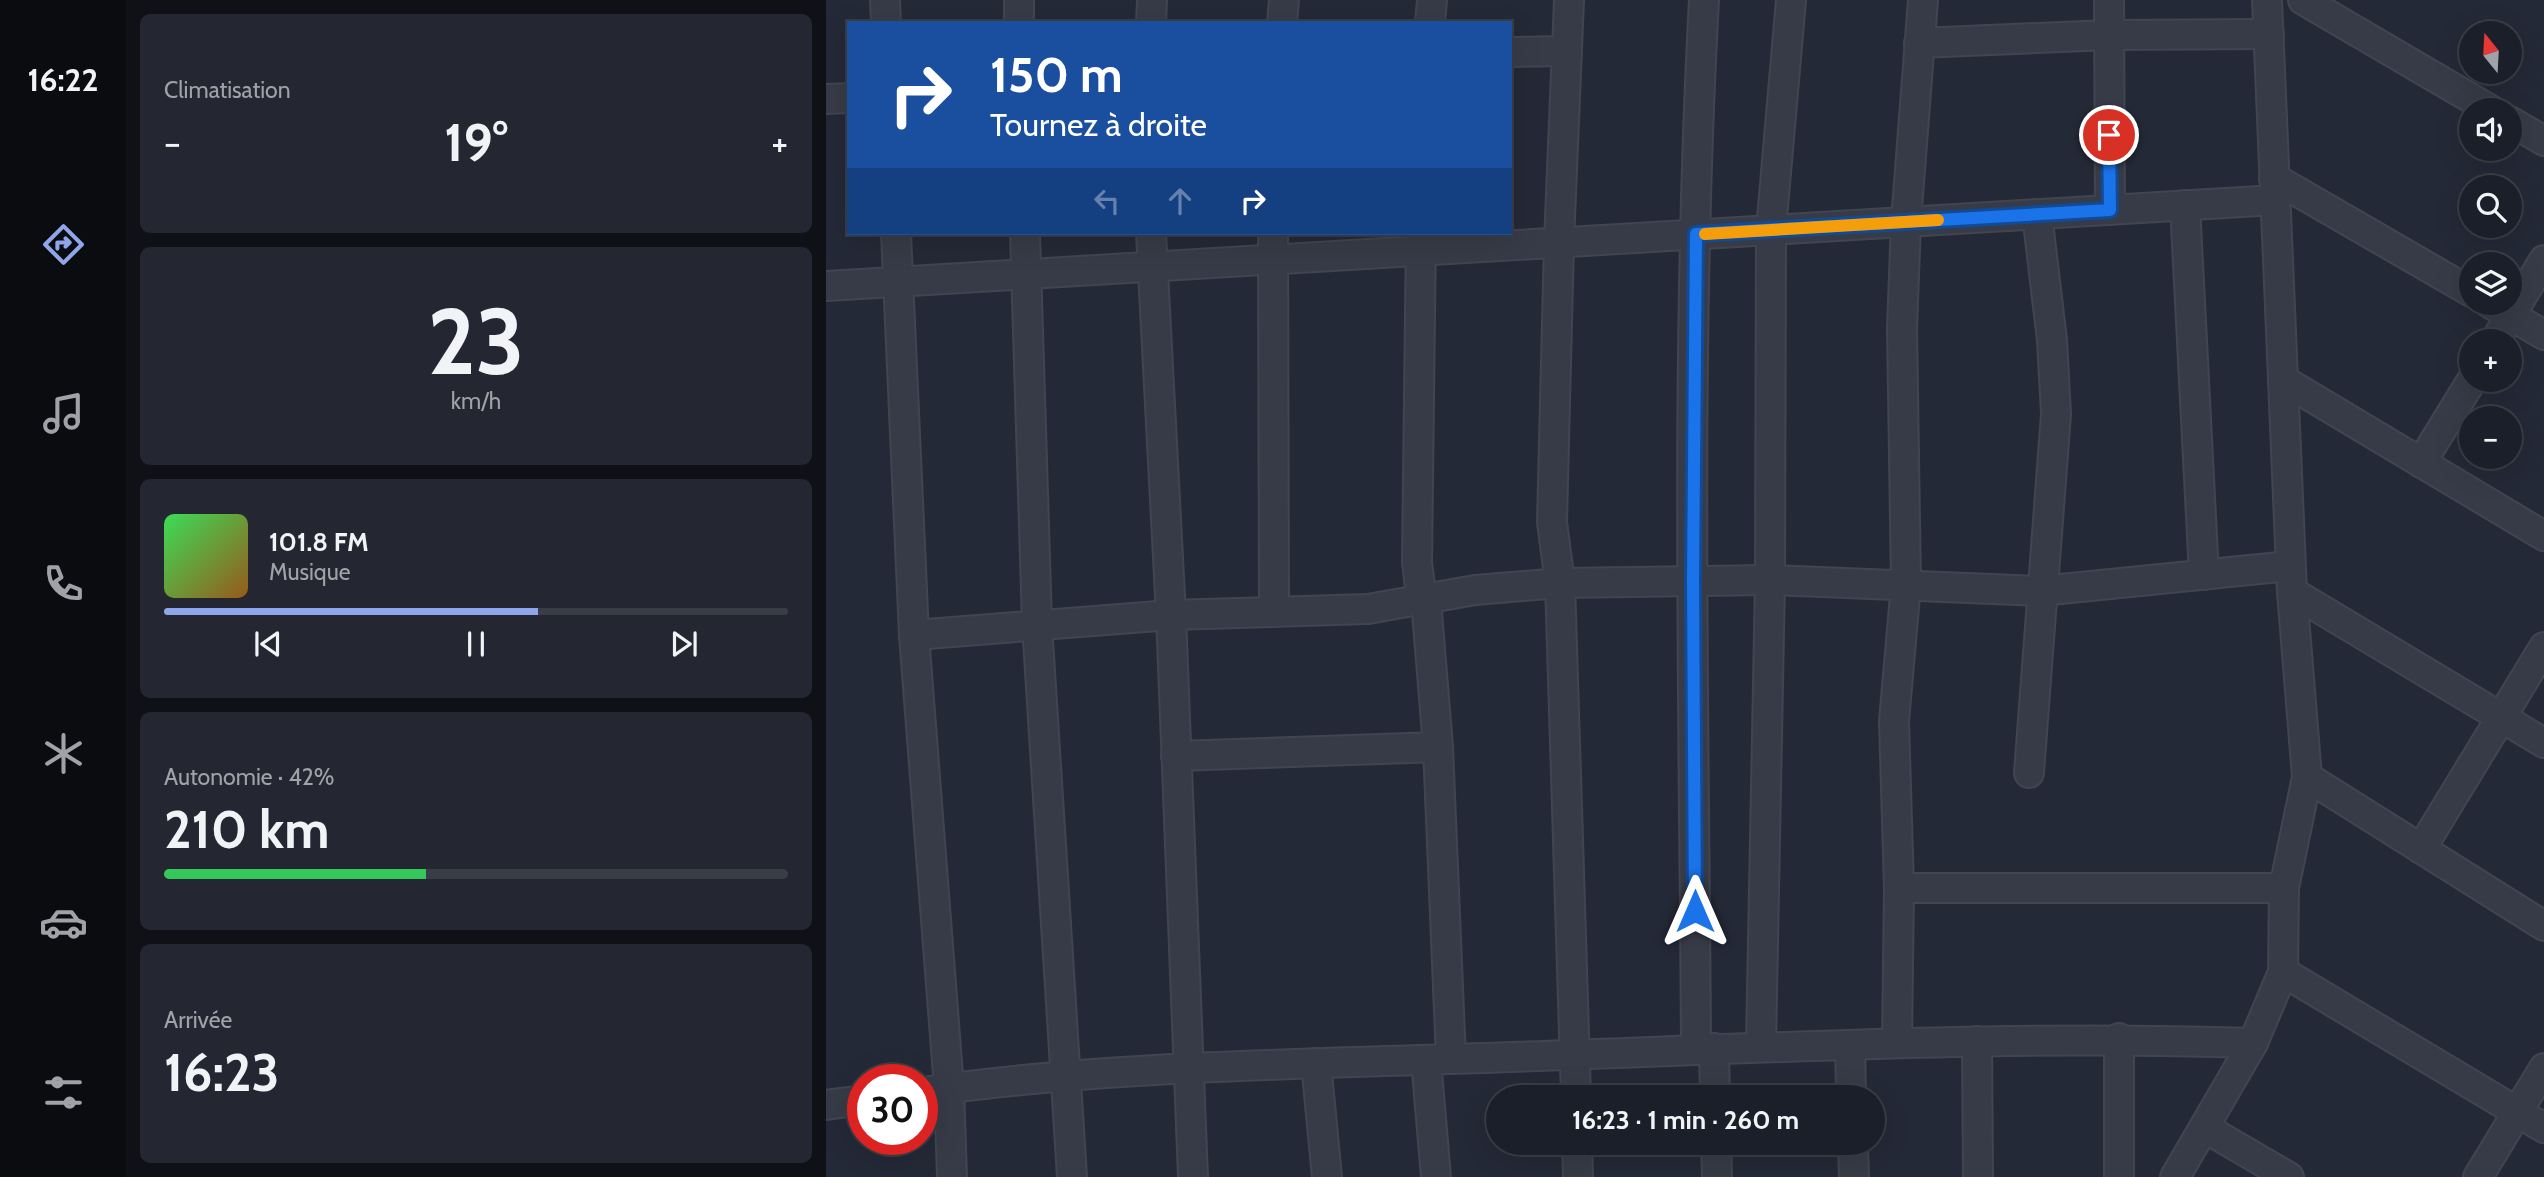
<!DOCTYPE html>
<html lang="fr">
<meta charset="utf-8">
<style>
:root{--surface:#1b1f29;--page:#242731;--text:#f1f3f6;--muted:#a0a2a8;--line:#393d46;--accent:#8fa6eb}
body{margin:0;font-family:Cabin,sans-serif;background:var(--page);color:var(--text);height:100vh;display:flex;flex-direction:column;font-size:26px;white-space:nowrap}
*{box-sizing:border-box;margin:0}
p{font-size:23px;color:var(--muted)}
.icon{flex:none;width:38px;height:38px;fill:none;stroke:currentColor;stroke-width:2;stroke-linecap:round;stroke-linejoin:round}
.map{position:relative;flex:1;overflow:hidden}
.drawer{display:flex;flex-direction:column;gap:14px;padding:14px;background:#0f1117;width:700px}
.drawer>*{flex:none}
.hud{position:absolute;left:21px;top:21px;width:665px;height:214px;border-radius:0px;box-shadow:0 7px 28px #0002,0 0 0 2px var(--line);background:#1a4fa0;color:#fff;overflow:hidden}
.needle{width:46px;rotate:342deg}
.tools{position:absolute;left:1633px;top:21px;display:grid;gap:14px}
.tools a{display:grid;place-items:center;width:63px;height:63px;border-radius:50%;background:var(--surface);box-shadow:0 7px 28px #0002,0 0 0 2px var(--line);font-size:35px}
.speed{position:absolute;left:21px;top:1064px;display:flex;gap:14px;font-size:35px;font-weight:700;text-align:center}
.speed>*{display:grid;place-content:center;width:91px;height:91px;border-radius:50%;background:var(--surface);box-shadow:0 7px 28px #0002,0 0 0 2px var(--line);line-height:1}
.speed .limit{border:10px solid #d22;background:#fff;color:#111}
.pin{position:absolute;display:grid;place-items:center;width:60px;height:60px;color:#fff;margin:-30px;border:4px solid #fff;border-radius:50%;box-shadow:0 2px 7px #0007}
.me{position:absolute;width:77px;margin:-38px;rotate:0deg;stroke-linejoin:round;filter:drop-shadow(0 0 5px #0008)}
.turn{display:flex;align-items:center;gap:24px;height:147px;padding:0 28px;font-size:32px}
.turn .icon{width:91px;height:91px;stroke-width:2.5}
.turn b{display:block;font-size:49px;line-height:60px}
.lanes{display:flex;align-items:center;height:66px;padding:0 28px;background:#0003;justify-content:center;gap:35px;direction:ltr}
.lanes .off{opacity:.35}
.big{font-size:52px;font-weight:700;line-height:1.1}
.drawer .widget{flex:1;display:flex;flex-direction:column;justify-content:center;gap:10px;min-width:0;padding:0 24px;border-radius:10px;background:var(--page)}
.drawer .dial{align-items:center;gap:0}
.dial b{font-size:91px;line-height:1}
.song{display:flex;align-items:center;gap:21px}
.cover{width:84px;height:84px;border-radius:10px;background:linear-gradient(135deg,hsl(130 70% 55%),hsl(30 70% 35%))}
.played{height:7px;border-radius:4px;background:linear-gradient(90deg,var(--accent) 60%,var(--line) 60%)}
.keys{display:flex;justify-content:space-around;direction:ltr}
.heat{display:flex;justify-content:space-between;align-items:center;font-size:38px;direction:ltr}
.charge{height:10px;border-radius:5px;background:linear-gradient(90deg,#34c759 42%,var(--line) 0)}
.trip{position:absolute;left:660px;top:1085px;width:399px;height:70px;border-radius:35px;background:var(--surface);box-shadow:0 7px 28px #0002,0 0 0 2px var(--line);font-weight:700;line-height:70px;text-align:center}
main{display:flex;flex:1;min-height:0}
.tab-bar{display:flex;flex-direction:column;width:126px;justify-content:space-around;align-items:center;background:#0b0c10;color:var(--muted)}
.tab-bar .icon{width:49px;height:49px}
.tab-bar .current{color:var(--accent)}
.tab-bar b{font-size:32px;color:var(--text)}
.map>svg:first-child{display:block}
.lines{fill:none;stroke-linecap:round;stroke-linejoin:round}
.minor-casing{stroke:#404550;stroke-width:32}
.minor{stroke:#373b47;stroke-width:28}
.route-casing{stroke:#114b97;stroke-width:18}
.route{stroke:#1a73e8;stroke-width:12}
.slow{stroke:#f59e0b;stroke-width:12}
</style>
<main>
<nav class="tab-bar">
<b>16:22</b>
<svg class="icon current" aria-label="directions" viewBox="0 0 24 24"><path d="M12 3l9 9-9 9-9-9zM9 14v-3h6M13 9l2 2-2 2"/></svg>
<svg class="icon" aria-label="music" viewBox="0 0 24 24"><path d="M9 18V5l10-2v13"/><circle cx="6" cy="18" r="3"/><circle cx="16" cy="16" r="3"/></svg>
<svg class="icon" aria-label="phone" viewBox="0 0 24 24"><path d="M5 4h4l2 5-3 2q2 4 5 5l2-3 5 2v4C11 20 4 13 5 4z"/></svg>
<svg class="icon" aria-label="climate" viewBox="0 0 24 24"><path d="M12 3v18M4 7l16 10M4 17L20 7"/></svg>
<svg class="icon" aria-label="car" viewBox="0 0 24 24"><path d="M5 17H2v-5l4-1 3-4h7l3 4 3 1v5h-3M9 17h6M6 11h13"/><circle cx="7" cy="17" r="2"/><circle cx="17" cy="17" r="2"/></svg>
<svg class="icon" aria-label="filters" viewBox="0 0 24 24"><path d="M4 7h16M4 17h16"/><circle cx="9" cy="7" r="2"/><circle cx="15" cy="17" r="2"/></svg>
</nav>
<section class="drawer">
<div class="widget"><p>Climatisation</p>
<div class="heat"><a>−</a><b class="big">19°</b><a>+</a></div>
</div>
<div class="widget dial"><b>23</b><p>km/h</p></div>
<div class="widget">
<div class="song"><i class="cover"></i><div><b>101.8 FM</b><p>Musique</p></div></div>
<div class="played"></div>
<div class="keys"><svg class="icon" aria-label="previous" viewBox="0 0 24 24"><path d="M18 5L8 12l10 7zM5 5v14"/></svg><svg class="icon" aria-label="pause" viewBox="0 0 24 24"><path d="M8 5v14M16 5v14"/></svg><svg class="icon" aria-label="next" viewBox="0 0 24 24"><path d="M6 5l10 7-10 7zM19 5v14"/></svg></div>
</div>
<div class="widget"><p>Autonomie · 42%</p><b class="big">210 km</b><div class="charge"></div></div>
<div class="widget"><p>Arrivée</p><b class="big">16:23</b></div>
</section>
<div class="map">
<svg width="1718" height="1177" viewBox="0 0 1718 1177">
<rect width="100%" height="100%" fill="#242937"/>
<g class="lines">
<defs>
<g id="minor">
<polyline points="59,0 60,23"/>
<polyline points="193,0 193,23"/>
<polyline points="743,0 733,242 726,522 734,583 750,1097"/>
<polyline points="1283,0 1284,210"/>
<polyline points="1477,0 1665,110"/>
<polyline points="325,23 326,0"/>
<polyline points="456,23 458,0"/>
<polyline points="604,23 606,0"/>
<polyline points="1093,43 1282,35 1443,34"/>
<polyline points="684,52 741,51"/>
<polyline points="0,99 23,98"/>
<polyline points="1684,121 1718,141"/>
<polyline points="1448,178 1645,292"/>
<polyline points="1359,205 1378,575"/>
<polyline points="70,233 88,635 123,1088 126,1177"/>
<polyline points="199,233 211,624 246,1177"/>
<polyline points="325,233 345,615 367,1177"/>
<polyline points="447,233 448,612"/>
<polyline points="595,233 591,562 594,587 600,600 612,747 625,1059"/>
<polyline points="0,286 1450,200"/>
<polyline points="1663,303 1718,335"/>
<polyline points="1669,341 1718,260"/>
<polyline points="1457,380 1718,536"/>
<polyline points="1595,463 1646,380"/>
<polyline points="1466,592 1718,743"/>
<polyline points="88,635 345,615 542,609 649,590 734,583 944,580 1215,591 1464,566"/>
<polyline points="350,756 612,747"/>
<polyline points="1203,773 1230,414 1226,340 1211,214"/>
<polyline points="1481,777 1718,926"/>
<polyline points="1595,849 1718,647"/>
<polyline points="1073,888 1458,888"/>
<polyline points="1457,972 1718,1128"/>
<polyline points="1293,1038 1293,1177"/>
<polyline points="1151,1041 1152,1177"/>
<polyline points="1071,1043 1073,888 1068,721 1080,584 1076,328 1080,222 1097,0"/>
<polyline points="1024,1045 1025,1097"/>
<polyline points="935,1046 944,580 945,230 965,0"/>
<path d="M870,1048C868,699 859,349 878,0"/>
<polyline points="888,1048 889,1097"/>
<polyline points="600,1060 610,1177"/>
<polyline points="490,1063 501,1177"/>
<path d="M96,1092C271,1067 448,1065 624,1059C892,1051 1159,1034 1427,1043"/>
<polyline points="0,1105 37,1100"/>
<polyline points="1379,1128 1463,1177"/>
<polyline points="751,1143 752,1177"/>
<polyline points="890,1143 891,1177"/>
<polyline points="1027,1143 1028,1177"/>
<polyline points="1349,1177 1427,1043 1457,972 1458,888 1481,777 1466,592 1441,0"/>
<polyline points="1652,1177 1718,1068"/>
</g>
</defs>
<use href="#minor" class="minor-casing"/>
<use href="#minor" class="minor"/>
</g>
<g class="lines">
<defs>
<polyline id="route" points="869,911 867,580 870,234 1284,210 1283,135"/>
</defs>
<use href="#route" class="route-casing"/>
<use href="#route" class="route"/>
<polyline class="slow" points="879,234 1112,220"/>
</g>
</svg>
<div class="tools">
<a><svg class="needle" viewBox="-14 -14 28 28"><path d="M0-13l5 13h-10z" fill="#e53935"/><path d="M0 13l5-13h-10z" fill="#a0a2a8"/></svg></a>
<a><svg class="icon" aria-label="sound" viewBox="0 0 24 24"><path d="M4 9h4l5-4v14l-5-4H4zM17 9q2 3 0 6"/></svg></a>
<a><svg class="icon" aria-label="search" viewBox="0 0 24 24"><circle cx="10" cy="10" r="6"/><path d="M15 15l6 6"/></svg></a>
<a><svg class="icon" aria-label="layers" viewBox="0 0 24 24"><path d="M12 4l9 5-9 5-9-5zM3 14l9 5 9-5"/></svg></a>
<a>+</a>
<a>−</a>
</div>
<div class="speed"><div class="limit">30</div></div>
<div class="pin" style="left:1283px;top:135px;background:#d93025"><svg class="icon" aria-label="arrive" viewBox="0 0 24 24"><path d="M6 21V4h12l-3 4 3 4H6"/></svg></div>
<svg class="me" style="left:869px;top:911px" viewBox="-20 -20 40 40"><path d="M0-17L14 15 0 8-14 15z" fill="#1a73e8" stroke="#fff" stroke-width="4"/></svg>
<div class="trip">16:23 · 1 min · 260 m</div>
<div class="hud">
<div class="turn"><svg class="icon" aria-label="right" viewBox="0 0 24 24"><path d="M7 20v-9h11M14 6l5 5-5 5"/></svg><div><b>150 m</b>Tournez à droite</div></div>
<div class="lanes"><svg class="icon off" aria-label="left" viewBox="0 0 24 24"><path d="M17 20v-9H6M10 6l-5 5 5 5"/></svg><svg class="icon off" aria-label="ahead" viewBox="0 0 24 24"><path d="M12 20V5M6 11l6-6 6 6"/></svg><svg class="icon" aria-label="right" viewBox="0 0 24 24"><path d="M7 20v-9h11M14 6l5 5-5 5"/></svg></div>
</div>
</div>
</main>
